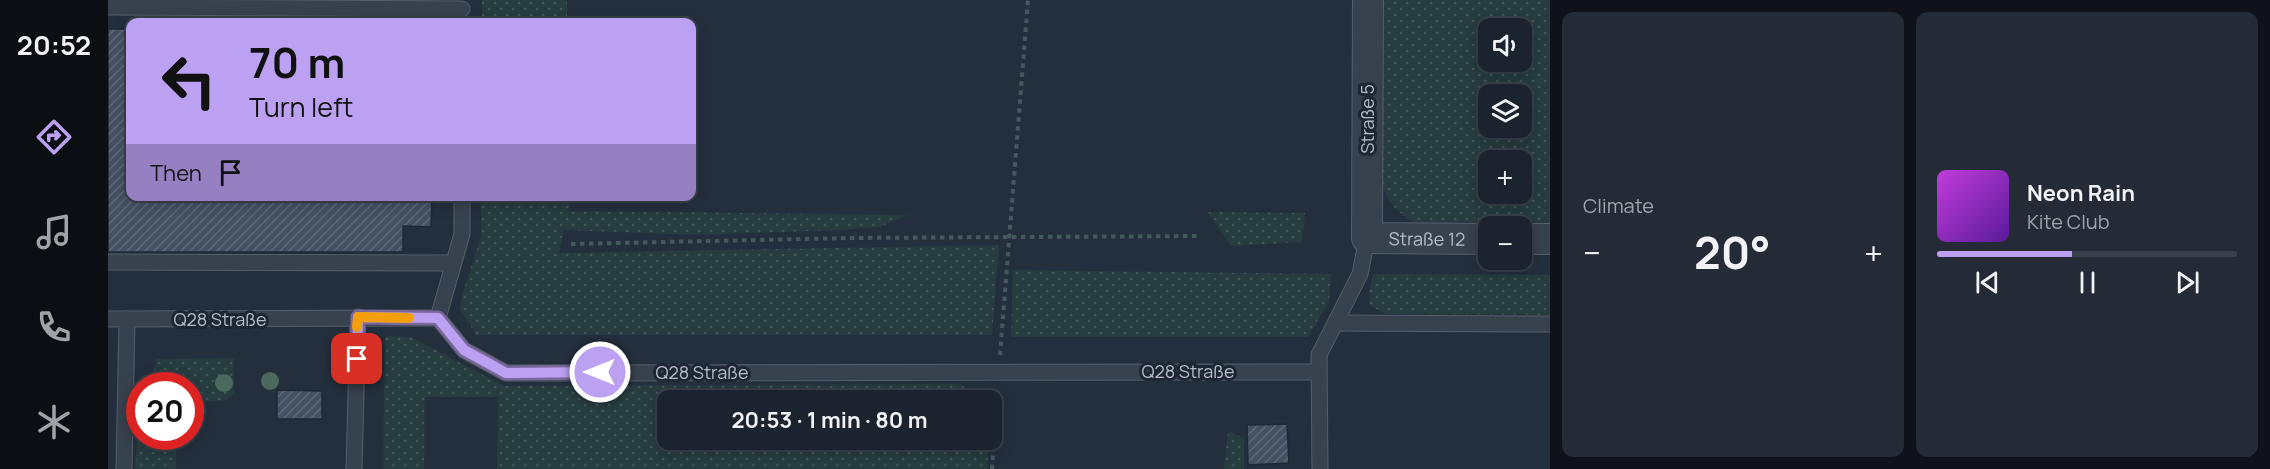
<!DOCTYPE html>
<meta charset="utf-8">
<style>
:root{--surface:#1b232e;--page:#242b36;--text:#f1f3f6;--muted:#a0a4aa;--line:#39404a;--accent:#bca0f2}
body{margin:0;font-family:Manrope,sans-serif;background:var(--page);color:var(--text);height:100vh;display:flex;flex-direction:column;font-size:22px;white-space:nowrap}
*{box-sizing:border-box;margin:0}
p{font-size:20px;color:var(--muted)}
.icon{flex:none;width:33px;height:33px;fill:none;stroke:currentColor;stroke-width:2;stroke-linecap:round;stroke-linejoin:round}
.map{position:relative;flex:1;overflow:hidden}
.sheet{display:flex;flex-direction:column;gap:12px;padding:12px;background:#0f1319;width:720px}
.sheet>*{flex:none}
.banner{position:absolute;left:18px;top:18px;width:570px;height:183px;border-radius:12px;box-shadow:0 3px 15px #0003,0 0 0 2px var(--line);background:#bca0f2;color:#111;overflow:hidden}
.controls{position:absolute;left:1370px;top:18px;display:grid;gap:12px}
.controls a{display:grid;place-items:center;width:54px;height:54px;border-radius:12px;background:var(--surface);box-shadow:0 3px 15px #0003,0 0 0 2px var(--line);font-size:30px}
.speed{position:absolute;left:18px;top:372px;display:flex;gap:12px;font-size:30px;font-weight:700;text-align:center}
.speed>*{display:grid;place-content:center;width:78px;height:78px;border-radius:50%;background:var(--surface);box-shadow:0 3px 15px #0003,0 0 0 2px var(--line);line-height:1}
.speed .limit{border:9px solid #d22;background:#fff;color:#111}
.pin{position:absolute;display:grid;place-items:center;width:51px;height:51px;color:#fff;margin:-26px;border-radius:12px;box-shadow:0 3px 9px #0006}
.me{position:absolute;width:66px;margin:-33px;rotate:270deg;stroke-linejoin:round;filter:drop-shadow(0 0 4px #0008)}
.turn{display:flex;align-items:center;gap:21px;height:126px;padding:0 24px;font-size:27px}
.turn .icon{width:78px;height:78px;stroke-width:2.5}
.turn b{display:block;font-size:42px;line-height:51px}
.then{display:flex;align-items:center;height:57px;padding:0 24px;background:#0003;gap:12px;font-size:22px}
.big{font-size:45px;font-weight:700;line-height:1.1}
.sheet .widget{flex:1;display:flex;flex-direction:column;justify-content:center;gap:9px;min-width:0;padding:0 21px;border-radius:12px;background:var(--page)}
.song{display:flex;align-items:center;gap:18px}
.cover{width:72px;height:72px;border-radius:9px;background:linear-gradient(135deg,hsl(290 70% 55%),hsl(270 70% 35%))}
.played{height:6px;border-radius:3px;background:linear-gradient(90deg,var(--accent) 45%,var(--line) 45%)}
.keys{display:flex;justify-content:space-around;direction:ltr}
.heat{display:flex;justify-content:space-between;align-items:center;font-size:33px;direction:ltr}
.sheet .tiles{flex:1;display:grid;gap:12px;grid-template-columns:repeat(2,1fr)}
.trip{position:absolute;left:549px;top:390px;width:345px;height:60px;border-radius:12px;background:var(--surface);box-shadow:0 3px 15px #0003,0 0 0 2px var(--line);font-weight:700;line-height:60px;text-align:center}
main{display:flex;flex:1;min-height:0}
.tab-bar{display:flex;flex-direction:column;width:108px;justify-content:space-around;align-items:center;background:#0b0e12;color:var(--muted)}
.tab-bar .icon{width:42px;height:42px}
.tab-bar .active{color:var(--accent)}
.tab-bar b{font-size:27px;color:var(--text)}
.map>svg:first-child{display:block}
.grass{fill:url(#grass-dots);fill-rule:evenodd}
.building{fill:url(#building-hatch);stroke:#1f2835;stroke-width:1.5}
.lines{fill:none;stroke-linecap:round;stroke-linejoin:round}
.service-casing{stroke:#565f6c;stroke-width:17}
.minor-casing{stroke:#565f6c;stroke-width:32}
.path{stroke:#44595c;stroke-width:4;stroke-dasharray:4.5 4.5;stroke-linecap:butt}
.service{stroke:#38414e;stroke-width:15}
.minor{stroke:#38414e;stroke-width:30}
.tree{fill:#4b6a5d}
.route-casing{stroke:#7a689d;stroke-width:15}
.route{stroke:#bca0f2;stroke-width:10}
.slow{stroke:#f59e0b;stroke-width:10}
.labels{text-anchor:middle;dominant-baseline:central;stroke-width:6;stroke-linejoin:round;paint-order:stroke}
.street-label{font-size:18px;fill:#b4bcc9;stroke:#1d2633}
</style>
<main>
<nav class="tab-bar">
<b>20:52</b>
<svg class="icon active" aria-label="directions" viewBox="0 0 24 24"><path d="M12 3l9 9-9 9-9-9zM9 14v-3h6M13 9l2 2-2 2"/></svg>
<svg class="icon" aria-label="music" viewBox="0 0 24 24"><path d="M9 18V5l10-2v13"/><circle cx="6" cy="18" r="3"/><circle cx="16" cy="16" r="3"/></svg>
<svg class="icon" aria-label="phone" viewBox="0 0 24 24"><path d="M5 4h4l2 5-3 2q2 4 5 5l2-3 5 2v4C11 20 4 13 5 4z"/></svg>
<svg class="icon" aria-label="climate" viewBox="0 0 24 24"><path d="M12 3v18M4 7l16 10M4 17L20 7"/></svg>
</nav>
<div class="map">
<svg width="1442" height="469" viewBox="0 0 1442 469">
<defs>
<pattern id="grass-dots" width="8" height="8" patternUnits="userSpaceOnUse" patternTransform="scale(1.5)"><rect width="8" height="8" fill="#263c3f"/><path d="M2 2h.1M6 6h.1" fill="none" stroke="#435659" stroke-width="1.8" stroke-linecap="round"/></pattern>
<pattern id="building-hatch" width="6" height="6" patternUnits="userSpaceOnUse" patternTransform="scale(1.5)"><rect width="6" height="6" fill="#455162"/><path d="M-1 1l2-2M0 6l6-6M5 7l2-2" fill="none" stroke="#5d6877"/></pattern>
</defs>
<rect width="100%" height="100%" fill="#242f3e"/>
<g class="grass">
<rect x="374" y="0" width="85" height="22"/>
<path d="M1270,0H1442V227L1316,226C1290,216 1278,202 1271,175ZM1380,28H1413V62H1380ZM1380,94H1413V128H1380ZM1380,160H1413V194H1380Z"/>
<polygon points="373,197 461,197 462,211 799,215 772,227 729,230 587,235 456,230 451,253 891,245 884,335 368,335 352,309 354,295 373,237"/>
<polygon points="1100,212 1197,213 1194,242 1123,246"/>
<polygon points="905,270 1223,274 1221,301 1200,337 903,337"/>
<polygon points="1265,274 1442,275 1442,315 1277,314 1262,305 1261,292"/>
<polygon points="277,336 303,337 396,386 852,384 873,400 560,400 560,440 881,440 879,469 389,469 390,397 317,397 316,469 275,469"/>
<polygon points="126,358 126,394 117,401 83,402 82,386 41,385 49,359"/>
<polygon points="31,415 32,436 68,437 68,469 27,469"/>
<polygon points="1120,431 1136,438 1136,469 1116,469"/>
</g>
<g class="building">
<polygon points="0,29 22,29 22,196 324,196 323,227 295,226 295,252 0,252"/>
<polygon points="169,390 214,391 214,419 169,419"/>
<polygon points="1179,424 1181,463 1140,465 1139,425"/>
</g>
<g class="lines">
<defs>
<g id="service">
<polyline points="0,7 354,9"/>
<polyline points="0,262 345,263"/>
<polyline points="330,318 356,350 398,373 1210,372"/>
<polyline points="330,318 354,234 354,196"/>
<polyline points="0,319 330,318"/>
<polyline points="1229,323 1442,324"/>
<polyline points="16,469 19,319"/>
<polyline points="246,469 250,317"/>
<polyline points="1212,469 1211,355 1252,274 1259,238"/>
</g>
<g id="minor">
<path id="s1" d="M1260,0L1259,238L1380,239"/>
<polyline points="1413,239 1442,239"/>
</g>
</defs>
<use href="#service" class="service-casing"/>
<use href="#minor" class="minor-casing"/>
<g class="path">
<polyline points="463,244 742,238 1091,236"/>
<polyline points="892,355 920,0"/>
<polyline points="884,469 889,392"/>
</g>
<use href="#service" class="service"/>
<use href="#minor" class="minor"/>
</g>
<g class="tree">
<circle cx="162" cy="381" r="9"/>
<circle cx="116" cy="383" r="9"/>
</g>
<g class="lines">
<defs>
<polyline id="route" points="249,359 250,317 330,318 356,350 398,373 492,372"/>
</defs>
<use href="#route" class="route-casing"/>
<use href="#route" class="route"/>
<polyline class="slow" points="249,327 250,317 301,318"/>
</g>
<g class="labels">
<g class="street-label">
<text transform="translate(1259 119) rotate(-90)">Straße 5</text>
<text stroke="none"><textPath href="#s1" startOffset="298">Straße 12</textPath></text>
<text x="112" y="319">Q28 Straße</text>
<text x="1080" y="371">Q28 Straße</text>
<text x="594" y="372">Q28 Straße</text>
</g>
</g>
</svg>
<div class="controls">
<a><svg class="icon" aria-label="sound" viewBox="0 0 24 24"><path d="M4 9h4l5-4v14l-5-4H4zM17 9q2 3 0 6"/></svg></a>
<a><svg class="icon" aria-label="layers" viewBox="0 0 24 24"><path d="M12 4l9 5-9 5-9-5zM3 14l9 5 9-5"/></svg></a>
<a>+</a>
<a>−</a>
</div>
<div class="speed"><div class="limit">20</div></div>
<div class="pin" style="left:249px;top:359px;background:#d93025"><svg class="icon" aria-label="arrive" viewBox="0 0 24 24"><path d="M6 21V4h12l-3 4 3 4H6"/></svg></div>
<svg class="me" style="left:492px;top:372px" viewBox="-20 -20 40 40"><circle r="17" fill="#bca0f2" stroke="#fff" stroke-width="3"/><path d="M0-11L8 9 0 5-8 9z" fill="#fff"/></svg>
<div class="trip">20:53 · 1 min · 80 m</div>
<div class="banner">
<div class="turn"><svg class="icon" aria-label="left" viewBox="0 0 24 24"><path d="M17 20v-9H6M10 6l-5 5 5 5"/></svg><div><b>70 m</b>Turn left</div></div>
<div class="then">Then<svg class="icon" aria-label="arrive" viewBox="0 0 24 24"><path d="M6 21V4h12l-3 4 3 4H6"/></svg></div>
</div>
</div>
<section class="sheet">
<div class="tiles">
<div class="widget"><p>Climate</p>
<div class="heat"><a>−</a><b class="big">20°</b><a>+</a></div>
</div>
<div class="widget">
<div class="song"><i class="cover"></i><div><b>Neon Rain</b><p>Kite Club</p></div></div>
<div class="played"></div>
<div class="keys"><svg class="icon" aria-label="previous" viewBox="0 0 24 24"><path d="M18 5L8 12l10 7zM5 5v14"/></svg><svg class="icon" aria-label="pause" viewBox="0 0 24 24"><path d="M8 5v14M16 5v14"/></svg><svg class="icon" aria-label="next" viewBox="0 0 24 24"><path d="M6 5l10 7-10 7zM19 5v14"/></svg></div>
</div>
</div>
</section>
</main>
